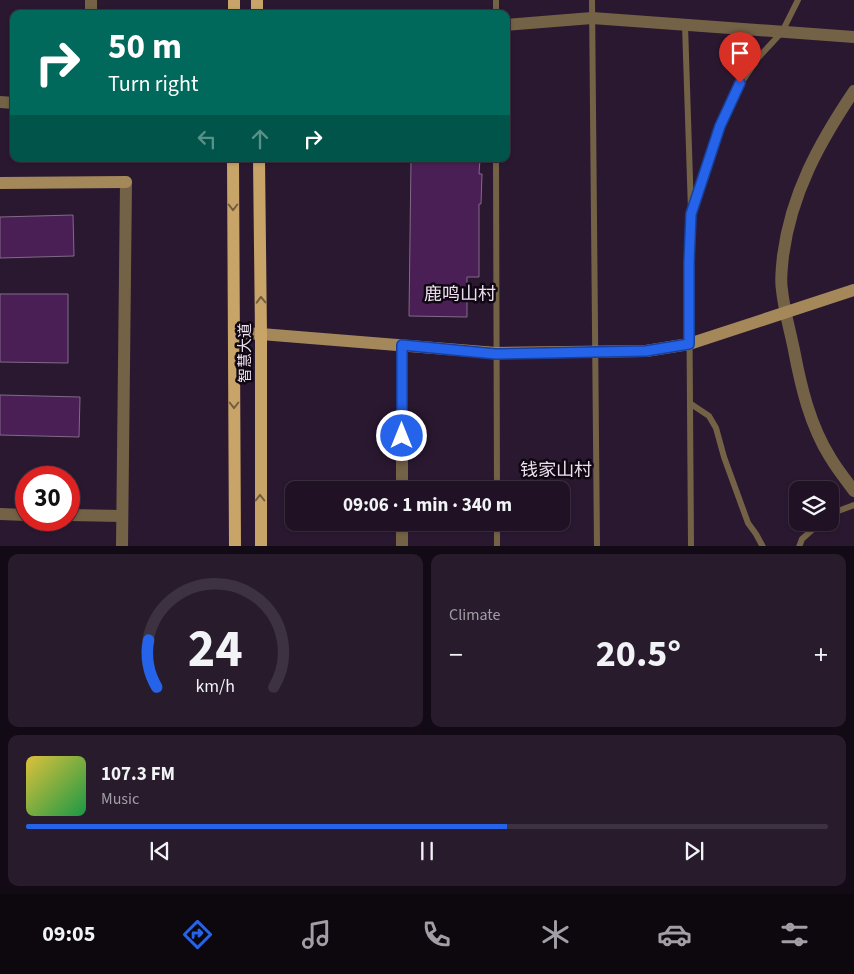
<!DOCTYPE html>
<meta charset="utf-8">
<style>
:root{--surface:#201224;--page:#281b2c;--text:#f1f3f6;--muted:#a29ea6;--line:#3d3241;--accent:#2563eb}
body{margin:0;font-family:"Source Sans 3","Noto Sans SC",sans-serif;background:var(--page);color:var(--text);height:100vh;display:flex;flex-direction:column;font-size:19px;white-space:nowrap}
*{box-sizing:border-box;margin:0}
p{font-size:16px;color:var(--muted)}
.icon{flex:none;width:28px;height:28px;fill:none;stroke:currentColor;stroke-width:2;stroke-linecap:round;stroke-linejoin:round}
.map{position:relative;height:546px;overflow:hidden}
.details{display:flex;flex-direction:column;gap:8px;padding:8px;background:#120a14;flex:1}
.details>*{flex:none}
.guide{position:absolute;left:10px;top:10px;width:500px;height:152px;border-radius:10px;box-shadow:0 1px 4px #0004,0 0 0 1px var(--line);background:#00695c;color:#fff;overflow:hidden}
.controls{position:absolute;left:789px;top:481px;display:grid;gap:10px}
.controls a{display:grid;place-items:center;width:50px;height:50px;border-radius:10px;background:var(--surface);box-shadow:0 1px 4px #0004,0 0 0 1px var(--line);font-size:25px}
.speed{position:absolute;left:15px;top:466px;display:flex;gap:10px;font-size:25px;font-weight:700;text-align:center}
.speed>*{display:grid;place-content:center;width:65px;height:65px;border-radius:50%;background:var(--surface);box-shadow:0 1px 4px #0004,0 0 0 1px var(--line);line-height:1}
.speed .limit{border:8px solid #d22;background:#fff;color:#111}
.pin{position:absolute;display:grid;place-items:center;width:42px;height:42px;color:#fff;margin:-51px -21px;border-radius:50% 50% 50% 0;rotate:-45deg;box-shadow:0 0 5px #0007}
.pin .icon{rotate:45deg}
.me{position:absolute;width:55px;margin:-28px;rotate:0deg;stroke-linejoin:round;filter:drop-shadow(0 0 4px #0008)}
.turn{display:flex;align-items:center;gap:18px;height:105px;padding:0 15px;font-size:22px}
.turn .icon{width:65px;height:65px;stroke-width:2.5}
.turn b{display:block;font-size:35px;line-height:42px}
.lanes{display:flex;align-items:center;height:48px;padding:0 15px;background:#0003;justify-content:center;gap:25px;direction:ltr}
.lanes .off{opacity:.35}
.big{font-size:38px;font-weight:700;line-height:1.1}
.details .tile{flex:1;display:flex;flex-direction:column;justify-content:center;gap:8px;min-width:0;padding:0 18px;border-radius:10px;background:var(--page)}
.details .dial{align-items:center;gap:0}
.dial svg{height:130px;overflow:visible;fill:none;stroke:var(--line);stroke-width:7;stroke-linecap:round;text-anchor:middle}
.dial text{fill:var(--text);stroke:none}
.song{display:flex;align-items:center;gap:15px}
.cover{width:60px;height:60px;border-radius:8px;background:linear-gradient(135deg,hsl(50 70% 55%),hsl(140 70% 35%))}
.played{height:5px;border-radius:2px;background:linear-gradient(90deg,var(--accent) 60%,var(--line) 60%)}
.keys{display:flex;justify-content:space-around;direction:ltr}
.heat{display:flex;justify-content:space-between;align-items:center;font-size:28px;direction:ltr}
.details .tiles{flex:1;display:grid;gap:8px;grid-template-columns:1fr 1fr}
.tile:last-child{grid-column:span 2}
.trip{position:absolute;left:285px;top:481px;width:285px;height:50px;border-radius:10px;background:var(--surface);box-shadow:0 1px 4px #0004,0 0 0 1px var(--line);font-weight:700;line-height:50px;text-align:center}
.menu{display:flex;height:80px;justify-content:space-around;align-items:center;background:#0d070e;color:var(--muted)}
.menu .icon{width:35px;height:35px}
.menu .active{color:var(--accent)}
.menu b{font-size:22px;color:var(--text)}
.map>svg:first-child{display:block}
.building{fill:#4a1f56;stroke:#816b87}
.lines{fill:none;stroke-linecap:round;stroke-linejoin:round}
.lane{stroke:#746247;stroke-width:6}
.street{stroke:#746247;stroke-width:12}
.secondary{stroke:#a4885a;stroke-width:12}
.primary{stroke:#c9a469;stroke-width:12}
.oneway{stroke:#755d41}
.route-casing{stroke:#184099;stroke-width:12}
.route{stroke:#2563eb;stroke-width:9}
.labels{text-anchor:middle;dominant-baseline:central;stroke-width:5;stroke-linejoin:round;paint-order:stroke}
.street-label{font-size:15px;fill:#ece0ef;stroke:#0f0711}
.quarter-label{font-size:18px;fill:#ece0ef;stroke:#0f0711}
</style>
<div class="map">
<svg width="854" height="547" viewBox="0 0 854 547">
<rect width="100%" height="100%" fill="#2a1830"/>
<g class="building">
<polygon points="411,159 480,159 479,174 482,174 481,204 479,204 479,277 467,277 467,317 409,316"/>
<polygon points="73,215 74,256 0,258 0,217"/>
<polygon points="0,294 68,294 68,363 0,362"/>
<polygon points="0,395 80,397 79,437 0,435"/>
</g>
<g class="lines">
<g class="lane">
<polyline points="496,0 496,14"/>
<polyline points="592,0 597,547"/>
<polyline points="685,25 691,211"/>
<polyline points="496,159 497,490"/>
<polyline points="691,404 709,416 716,428 724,457 748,523 756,534 763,547"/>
<polyline points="830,514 854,505"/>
<polyline points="497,522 497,547"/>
<polyline points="691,547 689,263 691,214 720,126 729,106 741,83 758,58 782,32 798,0"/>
<polyline points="799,547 802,539 821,522"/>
</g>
<g class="street">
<polyline points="91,0 91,14"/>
<polyline points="506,25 592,18 854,37"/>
<path d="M854,91C819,143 791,194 783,256C782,267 780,280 782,290C784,310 790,330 794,350C801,387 810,425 830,457C837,469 846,480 854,491"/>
<polyline points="0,102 14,103"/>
<polyline points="402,345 402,490"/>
<polyline points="0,514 26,515"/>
<polyline points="69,515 121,516"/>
<polyline points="402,522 402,547"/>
<polyline points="122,547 126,182"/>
</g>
<g class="secondary">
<polyline points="0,183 126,182"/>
<polyline points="234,333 261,334 496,353 646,351 689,344 854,290"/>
</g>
<g class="primary">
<polyline points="257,0 257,14"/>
<polyline points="234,14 234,0"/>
<polyline points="233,159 235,547"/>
<polyline points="259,159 261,334 261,547"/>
</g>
</g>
<defs><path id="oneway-chevron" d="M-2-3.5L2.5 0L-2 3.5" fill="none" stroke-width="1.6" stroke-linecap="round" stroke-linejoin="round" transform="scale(1.25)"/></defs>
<g class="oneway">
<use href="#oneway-chevron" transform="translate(233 207) rotate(90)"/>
<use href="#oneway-chevron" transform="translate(261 300) rotate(-91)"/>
<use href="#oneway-chevron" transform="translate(234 405) rotate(90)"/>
<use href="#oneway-chevron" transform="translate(260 498) rotate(-90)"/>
</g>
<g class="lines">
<defs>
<polyline id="route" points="402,436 402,345 496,354 646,351 689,344 689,263 691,214 720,126 740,83"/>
</defs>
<use href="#route" class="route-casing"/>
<use href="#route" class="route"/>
</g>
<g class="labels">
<g class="street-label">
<text transform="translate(245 353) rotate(-90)">智慧大道</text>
</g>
<g class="quarter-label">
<text x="460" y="294">鹿鸣山村</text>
<text x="556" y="470">钱家山村</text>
</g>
</g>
</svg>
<div class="controls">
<a><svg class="icon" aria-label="layers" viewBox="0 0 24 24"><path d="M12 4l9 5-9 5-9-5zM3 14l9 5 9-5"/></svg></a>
</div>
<div class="speed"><div class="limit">30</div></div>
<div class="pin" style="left:740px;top:83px;background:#d93025"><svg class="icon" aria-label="arrive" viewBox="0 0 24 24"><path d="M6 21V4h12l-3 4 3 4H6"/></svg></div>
<svg class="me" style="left:402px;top:436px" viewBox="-20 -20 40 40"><circle r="17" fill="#2563eb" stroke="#fff" stroke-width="3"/><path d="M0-11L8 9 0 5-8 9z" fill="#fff"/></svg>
<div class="trip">09:06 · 1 min · 340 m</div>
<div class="guide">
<div class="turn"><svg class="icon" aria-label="right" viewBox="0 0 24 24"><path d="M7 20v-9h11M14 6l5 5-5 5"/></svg><div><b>50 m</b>Turn right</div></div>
<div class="lanes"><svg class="icon off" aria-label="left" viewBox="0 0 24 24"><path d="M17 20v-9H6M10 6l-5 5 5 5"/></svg><svg class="icon off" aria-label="ahead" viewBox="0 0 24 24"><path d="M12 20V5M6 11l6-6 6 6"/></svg><svg class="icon" aria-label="right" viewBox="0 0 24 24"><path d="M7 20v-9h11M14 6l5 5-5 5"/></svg></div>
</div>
</div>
<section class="details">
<div class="tiles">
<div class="tile dial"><svg viewBox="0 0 100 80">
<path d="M14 69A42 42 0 1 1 86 69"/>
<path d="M14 69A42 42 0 0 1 9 40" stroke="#2563eb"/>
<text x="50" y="56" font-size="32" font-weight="700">24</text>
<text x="50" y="72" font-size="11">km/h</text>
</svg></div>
<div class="tile"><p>Climate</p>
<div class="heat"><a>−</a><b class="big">20.5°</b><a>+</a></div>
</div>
<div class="tile">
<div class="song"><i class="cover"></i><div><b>107.3 FM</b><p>Music</p></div></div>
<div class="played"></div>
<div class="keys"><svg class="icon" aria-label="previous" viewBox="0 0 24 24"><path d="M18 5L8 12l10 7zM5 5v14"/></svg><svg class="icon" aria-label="pause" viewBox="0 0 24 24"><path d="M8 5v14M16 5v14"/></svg><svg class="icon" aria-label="next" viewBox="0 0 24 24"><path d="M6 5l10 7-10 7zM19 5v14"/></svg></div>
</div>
</div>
</section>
<nav class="menu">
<b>09:05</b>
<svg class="icon active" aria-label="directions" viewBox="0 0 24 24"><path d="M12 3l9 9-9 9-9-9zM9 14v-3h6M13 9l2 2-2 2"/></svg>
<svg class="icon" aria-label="music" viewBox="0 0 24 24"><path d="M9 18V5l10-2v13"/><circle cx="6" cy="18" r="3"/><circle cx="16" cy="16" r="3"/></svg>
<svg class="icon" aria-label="phone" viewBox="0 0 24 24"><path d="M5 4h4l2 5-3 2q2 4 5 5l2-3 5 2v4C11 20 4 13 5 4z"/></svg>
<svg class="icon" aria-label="climate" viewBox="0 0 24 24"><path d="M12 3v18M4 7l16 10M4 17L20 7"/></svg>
<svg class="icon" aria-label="car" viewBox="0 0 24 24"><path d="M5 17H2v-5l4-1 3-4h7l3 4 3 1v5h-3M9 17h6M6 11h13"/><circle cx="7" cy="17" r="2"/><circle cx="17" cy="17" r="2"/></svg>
<svg class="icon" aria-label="filters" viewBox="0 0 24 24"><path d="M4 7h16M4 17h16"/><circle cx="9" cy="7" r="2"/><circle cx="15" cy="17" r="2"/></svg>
</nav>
